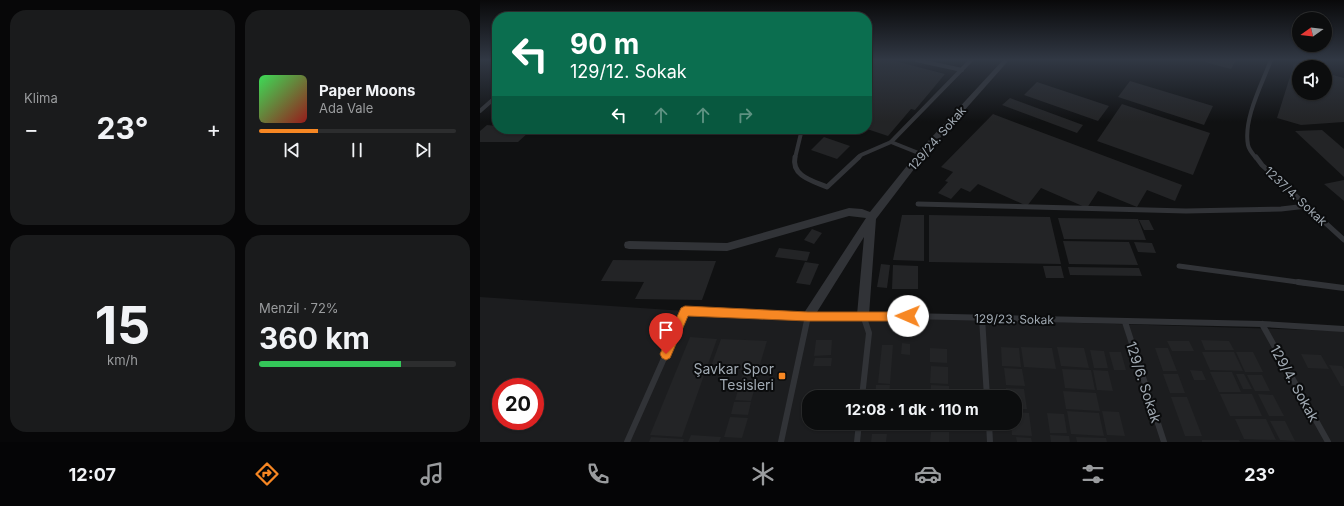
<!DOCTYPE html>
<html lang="tr">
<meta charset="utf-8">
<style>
:root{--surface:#0c0d0e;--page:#1a1b1c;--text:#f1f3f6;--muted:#9a9c9e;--line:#2c2d2e;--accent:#f78723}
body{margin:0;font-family:Inter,sans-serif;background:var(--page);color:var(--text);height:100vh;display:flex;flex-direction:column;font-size:15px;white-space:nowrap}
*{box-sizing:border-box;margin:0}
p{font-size:13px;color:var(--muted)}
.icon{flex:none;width:22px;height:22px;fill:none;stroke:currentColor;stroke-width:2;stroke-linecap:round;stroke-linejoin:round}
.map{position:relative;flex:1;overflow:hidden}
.drawer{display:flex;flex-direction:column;gap:10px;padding:10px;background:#070708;width:480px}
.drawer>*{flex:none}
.banner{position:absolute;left:12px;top:12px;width:380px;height:122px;border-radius:16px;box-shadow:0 1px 3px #0004,0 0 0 1px var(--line);background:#0b6e4f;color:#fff;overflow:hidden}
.needle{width:26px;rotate:256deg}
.tools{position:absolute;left:812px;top:12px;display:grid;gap:8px}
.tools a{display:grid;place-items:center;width:40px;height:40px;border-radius:50%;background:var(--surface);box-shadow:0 1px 3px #0004,0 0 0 1px var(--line);font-size:20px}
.speed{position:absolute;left:12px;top:378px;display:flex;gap:8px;font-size:20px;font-weight:700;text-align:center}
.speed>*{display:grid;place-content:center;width:52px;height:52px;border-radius:50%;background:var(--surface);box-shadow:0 1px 3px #0004,0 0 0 1px var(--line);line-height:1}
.speed .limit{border:6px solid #d22;background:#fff;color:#111}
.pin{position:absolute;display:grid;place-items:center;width:34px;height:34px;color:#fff;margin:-41px -17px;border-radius:50% 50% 50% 0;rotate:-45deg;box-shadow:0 0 4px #0007}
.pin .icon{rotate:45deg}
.me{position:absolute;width:44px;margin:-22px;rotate:271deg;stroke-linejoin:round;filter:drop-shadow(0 0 3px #0008)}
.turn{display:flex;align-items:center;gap:14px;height:84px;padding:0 12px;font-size:18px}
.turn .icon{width:52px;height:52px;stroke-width:2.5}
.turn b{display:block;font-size:28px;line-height:34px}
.lanes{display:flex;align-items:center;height:38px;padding:0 12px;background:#0003;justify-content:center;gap:20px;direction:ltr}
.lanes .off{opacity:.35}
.big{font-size:30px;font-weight:700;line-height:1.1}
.drawer .card{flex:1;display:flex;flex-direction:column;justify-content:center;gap:6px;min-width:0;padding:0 14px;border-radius:16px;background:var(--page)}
.drawer .dial{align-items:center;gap:0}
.dial b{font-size:52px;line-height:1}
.song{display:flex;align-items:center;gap:12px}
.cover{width:48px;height:48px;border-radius:6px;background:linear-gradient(135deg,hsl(130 70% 55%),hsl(0 70% 35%))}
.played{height:4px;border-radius:2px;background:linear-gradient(90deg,var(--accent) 30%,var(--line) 30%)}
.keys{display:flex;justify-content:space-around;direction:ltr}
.heat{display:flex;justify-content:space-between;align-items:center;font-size:22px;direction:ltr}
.charge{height:6px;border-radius:3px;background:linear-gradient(90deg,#34c759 72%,var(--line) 0)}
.drawer .tiles{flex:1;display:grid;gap:10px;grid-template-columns:repeat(2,1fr)}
.trip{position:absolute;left:322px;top:390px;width:220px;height:40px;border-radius:16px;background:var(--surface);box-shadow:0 1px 3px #0004,0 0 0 1px var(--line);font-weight:700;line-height:40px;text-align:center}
.dock{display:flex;height:64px;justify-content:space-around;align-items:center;background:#050506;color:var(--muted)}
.dock .icon{width:28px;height:28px}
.dock .current{color:var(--accent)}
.dock b{font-size:18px;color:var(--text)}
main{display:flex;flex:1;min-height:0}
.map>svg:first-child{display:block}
.built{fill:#1c1d1f;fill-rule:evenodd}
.building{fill:#232426}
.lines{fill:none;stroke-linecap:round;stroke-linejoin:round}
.service-far2{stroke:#313337;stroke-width:4}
.service-far1{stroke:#313337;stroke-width:5}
.service{stroke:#313337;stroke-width:6}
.minor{fill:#313337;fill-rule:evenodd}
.route{fill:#f78723;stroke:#a15817}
.poi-dot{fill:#f78723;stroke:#0b0c0d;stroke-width:1.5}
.labels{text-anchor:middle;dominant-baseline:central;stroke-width:4;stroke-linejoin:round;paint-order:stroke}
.street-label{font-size:12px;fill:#a1aab3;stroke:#0b0c0d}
.near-poi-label{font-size:14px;fill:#a1aab3;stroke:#0b0c0d;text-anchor:end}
.near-street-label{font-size:14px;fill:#a1aab3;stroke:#0b0c0d}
</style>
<main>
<section class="drawer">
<div class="tiles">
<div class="card"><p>Klima</p>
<div class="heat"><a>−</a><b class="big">23°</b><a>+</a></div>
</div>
<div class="card">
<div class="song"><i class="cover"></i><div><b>Paper Moons</b><p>Ada Vale</p></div></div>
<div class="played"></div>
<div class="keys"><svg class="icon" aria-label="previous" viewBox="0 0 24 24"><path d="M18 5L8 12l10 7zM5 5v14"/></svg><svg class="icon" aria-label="pause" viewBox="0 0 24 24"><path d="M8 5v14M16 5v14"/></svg><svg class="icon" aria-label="next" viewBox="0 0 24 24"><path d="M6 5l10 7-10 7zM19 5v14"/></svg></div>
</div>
<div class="card dial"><b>15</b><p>km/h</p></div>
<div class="card"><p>Menzil · 72%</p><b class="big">360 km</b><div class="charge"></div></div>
</div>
</section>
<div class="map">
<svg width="864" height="442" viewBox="0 0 864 442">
<rect width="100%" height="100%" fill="#101112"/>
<path class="built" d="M0,297L205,311L864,331V442H0ZM21,387H55V421H21ZM329,397H535V423H329Z"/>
<g class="building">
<polygon points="391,60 411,60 465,74 435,110 431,109 408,136 387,129 387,63"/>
<polygon points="718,60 756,60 751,69"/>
<polygon points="814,64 822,66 819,67 819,93 845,93 845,73 864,78 864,122 821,125 797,118"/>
<polygon points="650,81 733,106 724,125 638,97"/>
<polygon points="557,82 629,106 618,121 544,95"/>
<polygon points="530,98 603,125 597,133 522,105"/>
<polygon points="642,104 730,133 713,175 617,141"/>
<polygon points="513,114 702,185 695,201 667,190 657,207 618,191 607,208 561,188 547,206 498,184 490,192 481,188 471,199 458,193 468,182 465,181 473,172 461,167"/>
<polygon points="7,125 17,126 17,129 21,129 20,130 34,131 36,129 50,129 47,132 49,132 38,142 0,142 0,131"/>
<polygon points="842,130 864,149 864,177 815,131"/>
<polygon points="344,137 370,146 357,159 331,150"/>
<polygon points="864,180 864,201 844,184"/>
<polygon points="422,215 444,215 444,261 413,260"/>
<polygon points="449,215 570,217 581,264 449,262"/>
<polygon points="578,218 658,219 666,240 584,239"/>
<polygon points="659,220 669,220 674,230 664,230"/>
<polygon points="332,229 342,233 334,244 324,240"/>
<polygon points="583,241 649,242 658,265 589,264"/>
<polygon points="654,242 672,243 676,253 658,252"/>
<polygon points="299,248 330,252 327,261 295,257"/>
<polygon points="133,260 236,261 222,300 155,299 164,282 121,281"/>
<polygon points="325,262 339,264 330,285 316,283"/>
<polygon points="401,264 410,265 407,288 397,287"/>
<polygon points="413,265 438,266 438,289 412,289"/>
<polygon points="563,266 581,266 584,278 566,278"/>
<polygon points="588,267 659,268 662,276 590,275"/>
<polygon points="210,337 237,339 202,437 170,435"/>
<polygon points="241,339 287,341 278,371 230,369"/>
<polygon points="336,340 352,340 351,355 334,356"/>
<polygon points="721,340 749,341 754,350 725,350"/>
<polygon points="687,341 709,341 714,351 692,351"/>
<polygon points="422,343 430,344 430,355 421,354"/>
<polygon points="402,345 413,345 410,384 398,383"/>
<polygon points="521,347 539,348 541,367 522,366"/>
<polygon points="541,347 572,348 576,369 544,367"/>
<polygon points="577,347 604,348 609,368 581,366"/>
<polygon points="450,348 467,349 467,363 450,362"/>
<polygon points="675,348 688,348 697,371 683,371"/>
<polygon points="610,350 624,351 628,368 614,368"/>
<polygon points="629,352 641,352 646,370 634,370"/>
<polygon points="722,352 754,352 763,371 730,370"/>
<polygon points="756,352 773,352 783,372 765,372"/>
<polygon points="821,354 841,355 849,369 828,368"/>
<polygon points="335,358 352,358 351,366 333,366"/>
<polygon points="849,365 862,366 864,369 864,386 861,386"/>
<polygon points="451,366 468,367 468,384 450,383"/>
<polygon points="524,368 542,369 545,386 526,385"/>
<polygon points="582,369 611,370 615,390 585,388"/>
<polygon points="613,370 628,371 633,391 617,390"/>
<polygon points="710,370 722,371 726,380 714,380"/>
<polygon points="730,372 752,372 761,392 739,392"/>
<polygon points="263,373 279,374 271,401 255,400"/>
<polygon points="683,374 698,374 705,393 690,393"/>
<polygon points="756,374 764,374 772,389 763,389"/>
<polygon points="767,375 782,375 790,391 775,391"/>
<polygon points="396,385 410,385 409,397 395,397"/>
<polygon points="451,385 469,386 469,397 450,397"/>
<polygon points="526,388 544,389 547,409 535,409 535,397 527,397"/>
<polygon points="583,391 616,393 620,411 586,409"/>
<polygon points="740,394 772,394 782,416 750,416"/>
<polygon points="778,394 793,395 804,416 789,416"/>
<polygon points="691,397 707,397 722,436 705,436"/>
<polygon points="254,402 271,402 268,415 251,414"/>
<polygon points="587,411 619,413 624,436 591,434"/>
<polygon points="622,411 639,412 645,436 627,435"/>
<polygon points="535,412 549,413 552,436 532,435 531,423 535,423"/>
<polygon points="567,413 584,414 587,433 570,433"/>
<polygon points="250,417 268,418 262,438 244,437"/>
<polygon points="755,419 786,419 796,440 764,439"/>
<polygon points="790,421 805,421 815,441 800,440"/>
<polygon points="394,423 407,423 406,431 393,430"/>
<polygon points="451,423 471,423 471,430 451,429"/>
<polygon points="451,432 469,432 469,442 450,442"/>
<polygon points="392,434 407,434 406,442 391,442"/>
<polygon points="211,435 241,437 239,442 208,442"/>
<polygon points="570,435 589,436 590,442 571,442"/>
<polygon points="171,437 204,439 203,442 169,442"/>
<polygon points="536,437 551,438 552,442 537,442"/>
<polygon points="596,437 626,438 627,442 597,442"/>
<polygon points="722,440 759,440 760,442 722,442"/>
</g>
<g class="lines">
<g class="service-far2">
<polyline points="436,60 482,70"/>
<polyline points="0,111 17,96"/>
<polyline points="411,142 441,154"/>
<polyline points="315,158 322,129"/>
<polyline points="378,158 381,155 411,142 491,60"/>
<path d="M776,158C773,154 769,150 768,145C763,119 782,84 791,60"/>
</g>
<g class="service-far1">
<path d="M315,157C311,176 333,181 347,187L379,157"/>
<polyline points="776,157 782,165 864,240"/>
<polyline points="438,204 706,211 801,209 827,206"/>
<polyline points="699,266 825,283"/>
</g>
<g class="service">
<polyline points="818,282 864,288"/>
<polyline points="502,318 507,397"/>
<polyline points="645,322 684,442"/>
<polyline points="782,324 848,442"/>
<polyline points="382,397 389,333 383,315"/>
<polyline points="509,423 510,442"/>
<polyline points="147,442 205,311 328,316 383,315 782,324 864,329"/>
<polyline points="301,442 328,316"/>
<polyline points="377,442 379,423"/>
</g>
<polygon class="minor" points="523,60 529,60 444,156 396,219 389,315 387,319 383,320 379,319 377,315 384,237 332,320 328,321 324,320 322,316 386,218 369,216 247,251 149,249 145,248 144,245 145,242 149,241 247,243 369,208 382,209 390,212 438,152"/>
</g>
<linearGradient id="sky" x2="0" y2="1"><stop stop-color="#09090a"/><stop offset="0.49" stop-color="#313844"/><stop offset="1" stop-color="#313844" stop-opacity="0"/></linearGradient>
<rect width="864" height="122" fill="url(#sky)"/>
<polygon class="route" points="205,306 328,312 428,312 431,313 433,316 431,320 428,321 328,321 208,316 190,358 186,360 182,358 180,354 201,308"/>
<rect class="poi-dot" x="298" y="372" width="8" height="8" rx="2"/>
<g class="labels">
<g class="street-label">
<text transform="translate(457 138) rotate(-49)">129/24. Sokak</text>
<text transform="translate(816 196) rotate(43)">1237/4. Sokak</text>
<text transform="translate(534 319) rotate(1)">129/23. Sokak</text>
</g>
<g class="near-poi-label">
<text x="294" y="368">Şavkar Spor<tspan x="294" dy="16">Tesisleri</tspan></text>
</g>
<g class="near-street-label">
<text transform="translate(664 382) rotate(72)">129/6. Sokak</text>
<text transform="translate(815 383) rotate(61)">129/4. Sokak</text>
</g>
</g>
</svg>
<div class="tools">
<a><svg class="needle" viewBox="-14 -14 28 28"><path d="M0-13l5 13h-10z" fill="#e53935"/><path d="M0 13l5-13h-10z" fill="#9a9c9e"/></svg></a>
<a><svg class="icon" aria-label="sound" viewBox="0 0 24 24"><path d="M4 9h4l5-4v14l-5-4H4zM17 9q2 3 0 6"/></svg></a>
</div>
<div class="speed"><div class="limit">20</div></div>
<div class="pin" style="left:186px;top:354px;background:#d93025"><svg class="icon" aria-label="arrive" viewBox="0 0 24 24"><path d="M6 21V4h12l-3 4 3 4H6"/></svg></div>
<svg class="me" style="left:428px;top:316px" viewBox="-20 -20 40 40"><circle r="19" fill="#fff"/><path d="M0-13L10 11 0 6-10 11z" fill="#f78723"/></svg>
<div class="trip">12:08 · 1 dk · 110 m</div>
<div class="banner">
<div class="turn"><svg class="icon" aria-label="left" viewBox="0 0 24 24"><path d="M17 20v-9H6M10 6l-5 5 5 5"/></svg><div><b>90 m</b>129/12. Sokak</div></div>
<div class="lanes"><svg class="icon" aria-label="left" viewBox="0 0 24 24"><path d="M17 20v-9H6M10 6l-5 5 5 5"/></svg><svg class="icon off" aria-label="ahead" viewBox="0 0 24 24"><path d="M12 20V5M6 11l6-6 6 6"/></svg><svg class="icon off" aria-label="ahead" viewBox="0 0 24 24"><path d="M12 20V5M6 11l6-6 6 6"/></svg><svg class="icon off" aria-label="right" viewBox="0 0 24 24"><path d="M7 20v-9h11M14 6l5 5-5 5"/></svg></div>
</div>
</div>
</main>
<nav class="dock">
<b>12:07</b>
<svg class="icon current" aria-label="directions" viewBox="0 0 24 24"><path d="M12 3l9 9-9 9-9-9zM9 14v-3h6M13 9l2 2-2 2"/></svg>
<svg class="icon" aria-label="music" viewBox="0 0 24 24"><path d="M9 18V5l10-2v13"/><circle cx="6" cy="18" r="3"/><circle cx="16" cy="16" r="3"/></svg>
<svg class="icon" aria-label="phone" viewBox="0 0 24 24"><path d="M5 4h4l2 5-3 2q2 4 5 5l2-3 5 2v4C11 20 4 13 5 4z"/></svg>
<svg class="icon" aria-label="climate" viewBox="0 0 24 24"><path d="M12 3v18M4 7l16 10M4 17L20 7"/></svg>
<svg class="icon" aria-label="car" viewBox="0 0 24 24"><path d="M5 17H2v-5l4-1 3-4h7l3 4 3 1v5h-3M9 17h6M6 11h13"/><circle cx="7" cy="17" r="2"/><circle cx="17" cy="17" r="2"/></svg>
<svg class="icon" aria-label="filters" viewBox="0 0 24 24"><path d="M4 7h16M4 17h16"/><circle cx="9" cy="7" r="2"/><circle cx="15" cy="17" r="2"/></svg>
<b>23°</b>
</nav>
